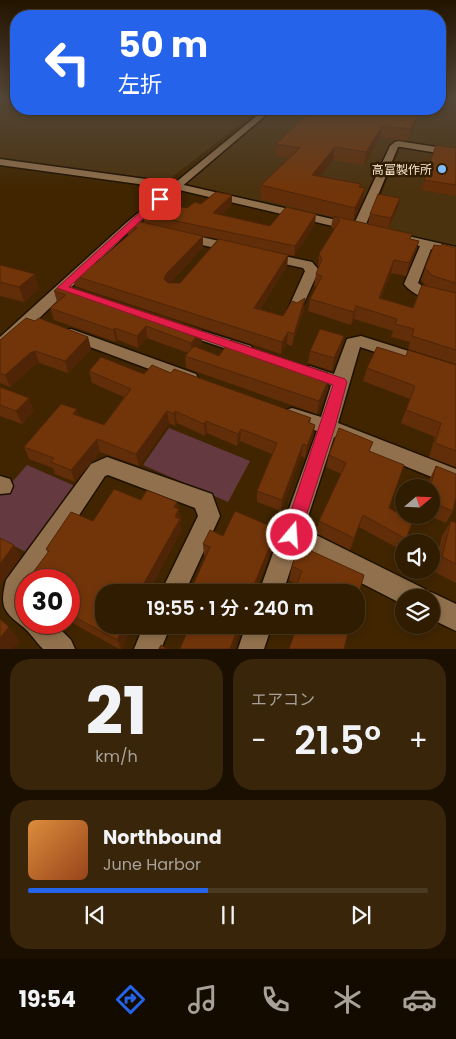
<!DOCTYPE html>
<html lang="ja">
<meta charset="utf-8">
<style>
:root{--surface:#301c00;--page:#38250a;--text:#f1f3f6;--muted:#a8a199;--line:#4b3a22;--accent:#2563eb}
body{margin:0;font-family:Poppins,"Noto Sans JP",sans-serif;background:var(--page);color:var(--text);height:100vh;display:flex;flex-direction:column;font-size:19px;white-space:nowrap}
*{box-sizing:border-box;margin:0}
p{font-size:16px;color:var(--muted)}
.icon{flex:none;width:28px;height:28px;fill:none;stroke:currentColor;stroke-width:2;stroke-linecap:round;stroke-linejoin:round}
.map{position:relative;height:649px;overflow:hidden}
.panel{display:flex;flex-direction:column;gap:10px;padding:10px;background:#1a0f00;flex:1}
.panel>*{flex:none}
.banner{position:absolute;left:10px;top:10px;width:436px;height:105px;border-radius:20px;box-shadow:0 2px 8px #0003,0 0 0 1px var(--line);background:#2563eb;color:#fff;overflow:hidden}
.needle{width:32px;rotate:71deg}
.tools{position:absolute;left:395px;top:479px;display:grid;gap:10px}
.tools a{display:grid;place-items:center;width:45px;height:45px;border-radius:50%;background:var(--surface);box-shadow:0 2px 8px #0003,0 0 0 1px var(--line);font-size:25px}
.speed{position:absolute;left:15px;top:569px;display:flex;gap:10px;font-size:25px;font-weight:700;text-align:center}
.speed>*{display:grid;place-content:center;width:65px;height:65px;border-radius:50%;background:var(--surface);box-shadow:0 2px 8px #0003,0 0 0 1px var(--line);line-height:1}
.speed .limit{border:8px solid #d22;background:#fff;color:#111}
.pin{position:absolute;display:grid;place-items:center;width:42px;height:42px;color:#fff;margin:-21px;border-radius:10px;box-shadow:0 2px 8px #0006}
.me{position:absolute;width:55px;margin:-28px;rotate:18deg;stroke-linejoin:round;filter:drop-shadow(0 0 4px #0008)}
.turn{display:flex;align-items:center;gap:18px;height:105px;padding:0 25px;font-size:22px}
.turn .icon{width:65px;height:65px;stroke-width:2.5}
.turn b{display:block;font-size:35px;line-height:42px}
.big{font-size:38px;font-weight:600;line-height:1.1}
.panel .tile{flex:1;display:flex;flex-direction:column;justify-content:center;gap:8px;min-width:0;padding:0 18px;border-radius:20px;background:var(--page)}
.panel .dial{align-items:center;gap:0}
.dial b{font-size:65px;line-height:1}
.song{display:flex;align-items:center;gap:15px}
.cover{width:60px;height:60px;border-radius:8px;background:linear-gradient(135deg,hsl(30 70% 55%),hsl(20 70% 35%))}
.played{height:5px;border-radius:2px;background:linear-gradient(90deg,var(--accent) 45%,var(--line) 45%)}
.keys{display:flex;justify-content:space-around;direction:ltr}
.heat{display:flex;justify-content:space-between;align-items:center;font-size:28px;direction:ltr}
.panel .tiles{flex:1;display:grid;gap:10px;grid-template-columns:1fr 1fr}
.tile:last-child{grid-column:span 2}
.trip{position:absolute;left:95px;top:584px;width:270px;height:50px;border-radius:20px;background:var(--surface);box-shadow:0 2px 8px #0003,0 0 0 1px var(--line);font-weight:600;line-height:50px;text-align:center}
.dock{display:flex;height:80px;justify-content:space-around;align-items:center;background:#130b00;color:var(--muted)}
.dock .icon{width:35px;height:35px}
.dock .selected{color:var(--accent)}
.dock b{font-size:22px;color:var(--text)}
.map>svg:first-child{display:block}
.built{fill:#4b320f}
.green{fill:#653940}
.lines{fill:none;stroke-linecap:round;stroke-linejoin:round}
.minor-casing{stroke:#1f1101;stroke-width:3}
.tertiary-casing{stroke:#1f1101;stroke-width:3}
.minor{fill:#91714d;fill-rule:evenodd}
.tertiary{fill:#91714d;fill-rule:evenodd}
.wall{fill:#622e09;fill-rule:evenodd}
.shaded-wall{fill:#502507}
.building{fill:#72350a;stroke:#502507}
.route{fill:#e11d48;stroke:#92132f}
.poi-dot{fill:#81bdfa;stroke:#321d02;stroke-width:2}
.labels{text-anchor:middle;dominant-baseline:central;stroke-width:5;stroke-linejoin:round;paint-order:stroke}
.far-poi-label{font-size:12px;fill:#fae8d5;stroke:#321d02;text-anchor:end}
</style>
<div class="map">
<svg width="456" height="649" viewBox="0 0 456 649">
<rect width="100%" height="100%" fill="#402500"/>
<g class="built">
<polygon points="0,97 16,97 16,109 260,109 171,178 163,180 0,159"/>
<polygon points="440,97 456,97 456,150 410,143 392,143 355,224 187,184 187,181 274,109 440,109"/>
<polygon points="408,147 456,154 456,247 368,227 400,148"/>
</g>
<g class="green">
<polygon points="169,428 250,461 228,502 143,465"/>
<polygon points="27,465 75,486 26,552 0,539 0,496"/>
</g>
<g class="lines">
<defs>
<g id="minor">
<polygon points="395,142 402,144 398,147 364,229 358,232 175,189 0,165 0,159 175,183 354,224 390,146"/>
<polygon points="184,233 237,245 239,248 233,252 180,240 178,237"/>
<path d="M399,234L456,247V255L431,249L418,283L428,290L456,298V306C438,302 416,299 404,284L420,246L395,241L393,238Z"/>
<polygon points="270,253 312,262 319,270 300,312 290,312 288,309 305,271 303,268 266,260 264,257"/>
<polygon points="184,325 251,346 253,350 251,354 245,355 179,333 176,330"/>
<polygon points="71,329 196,374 198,378 196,382 190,384 184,382 66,338 63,334 66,330"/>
<polygon points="361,336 456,366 456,378 360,347 338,423 456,469 456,487 334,437 304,529 425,589 427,594 431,592 456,604 456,631 431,619 431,598 404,598 404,605 297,550 283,592 259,592 317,431 286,420 283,415 286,410 292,408 321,417 331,385 304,376 302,372 304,368 310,366 334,374 347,339"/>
<path d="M107,457L212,494L220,516L185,592H161L198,516L195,508L108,475L105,476L36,580H26V622H53L71,640L75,649H43C36,642 29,631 22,626C2,611 0,605 6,580L91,464Z"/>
<polygon points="0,476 10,479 13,486 10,493 0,494"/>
<polygon points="144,625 171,625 161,649 134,649"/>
<polygon points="246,625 272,625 264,649 238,649"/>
</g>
<g id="tertiary">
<polygon points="265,109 273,109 134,227 6,350 0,351 0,337 126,223"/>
<polygon points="398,141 456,150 456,156 395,146 395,142"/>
</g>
</defs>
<use href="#minor" class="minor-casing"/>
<use href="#tertiary" class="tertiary-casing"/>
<use href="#minor" class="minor"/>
<use href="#tertiary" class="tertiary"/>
</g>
<g class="wall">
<polygon points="422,109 408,141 380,138 364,165 333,160 320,176 360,188 362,202 353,221 368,224 370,214 397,209 388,229 411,239 419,241 415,253 406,276 391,273 381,298 413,308 427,287 421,280 425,268 441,246 456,248 456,364 408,349 410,342 391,337 393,331 354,319 351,325 308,311 310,299 316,287 314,286 316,274 319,267 318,266 319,254 334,229 331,227 333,217 260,199 261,185 289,158 275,156 276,144 373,111"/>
<polygon points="456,148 456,196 421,190 424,180"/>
<path d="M201,204H232L221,215L270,226L315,224L294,256L274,252L288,255L287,266L260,309L283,316L304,309L292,346L287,344L281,354L75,286L72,275L96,263L128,236L127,226L144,223L143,214L187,208ZM201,236L218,239L180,283H170L203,247V236Z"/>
<polygon points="0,265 39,289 24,302 0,296"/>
<polygon points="54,291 202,343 198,348 219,356 303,367 328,373 328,389 317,414 186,368 185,356 188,353 147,338 138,348 118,340 116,342 54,320 50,308 57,302"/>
<polygon points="35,321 88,337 91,349 68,373 39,363 34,365 10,387 0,383 0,340"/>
<polygon points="344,336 341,349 332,371 308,363 310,351"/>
<polygon points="406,356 456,365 456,467 429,457 435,437 401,423 410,399 363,381 367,368"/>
<polygon points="89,371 144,374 171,373 311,418 310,423 313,437 305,458 301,456 281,511 257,502 257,491 272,454 240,441 237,446 207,433 205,436 177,423 175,426 169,423 139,466 100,452 75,482 55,474 53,468 29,459 24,447 79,416 104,425 124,397 92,383"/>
<polygon points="0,387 29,398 34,411 22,424 0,416"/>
<polygon points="370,451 389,508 406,539 405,542 404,542 401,550 359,527 350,550 316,533 319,521 341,474 326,467 329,455"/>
<polygon points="436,466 453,511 446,523 427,515 431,515 431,488 428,488 430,478"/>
<polygon points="141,500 177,502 181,521 180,522 181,531 148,592 104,592 129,629 130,632 121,649 119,649 69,621 69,580 48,553 46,549 93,521"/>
<polygon points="451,521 456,523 456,583 433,571 442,536"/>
<polygon points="223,536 275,541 255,592 193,592 193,585 206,557 204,556 203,544"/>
<polygon points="298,545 356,603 297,585 289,580 292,566"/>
<polygon points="284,625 350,625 294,634 284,629"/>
</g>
<g class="shaded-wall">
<polygon points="420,109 422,109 408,141 411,129"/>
<polygon points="382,126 380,138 364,165 366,152"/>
<polygon points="335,147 333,160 311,188 312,175"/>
<polygon points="365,188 362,202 353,222 355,208"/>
<polygon points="232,195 232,204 213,223 213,213"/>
<polygon points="400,198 397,209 388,229 391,218"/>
<polygon points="316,214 315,224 294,256 295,246"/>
<polygon points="203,236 203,247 167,286 164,279 166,274"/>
<polygon points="419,241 415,253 406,276 409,263"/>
<polygon points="288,255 287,266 253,319 254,308"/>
<polygon points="394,260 391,273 376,310 379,298"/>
<polygon points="35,274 39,289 24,302 19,287"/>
<polygon points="305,298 304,309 292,346 294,334"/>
<polygon points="356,306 354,319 351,325 354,312"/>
<polygon points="146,326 147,338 138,348 137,336"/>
<polygon points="115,328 118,340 116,342 113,330"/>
<polygon points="202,330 202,343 192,355 191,343"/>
<polygon points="288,332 287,344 281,354 282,342"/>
<polygon points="344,336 341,349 332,371 334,358"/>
<polygon points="88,337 91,349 68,373 65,361"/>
<polygon points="35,351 39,363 34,365 10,387 5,375 30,353"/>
<polygon points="330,377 328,389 317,414 319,401"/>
<polygon points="29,398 34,411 22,424 16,411"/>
<polygon points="77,409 80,421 73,414"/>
<polygon points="167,411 169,423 139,466 136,454"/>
<polygon points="175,411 177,423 175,426 174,414"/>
<polygon points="206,421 207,433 205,436 204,424"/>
<polygon points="315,425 313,437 305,458 307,446"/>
<polygon points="241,429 240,441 237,446 238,434"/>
<polygon points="97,439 100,452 75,482 71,470"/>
<polygon points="303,444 301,456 281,511 282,500"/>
<polygon points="177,502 178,511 179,509 181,531 148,592 139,592 174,507"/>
<polygon points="363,515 359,527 350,550 354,538"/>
<polygon points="277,529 275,541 255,592 251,592"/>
<polygon points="14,545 21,557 0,586 0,564"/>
<polygon points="125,625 131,625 129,629 130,632 121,649 117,640"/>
<polygon points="239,625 242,625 234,649 230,649"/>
<polygon points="9,627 20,641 13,649 0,649 0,638"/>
</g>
<g class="building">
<polygon points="312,109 353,109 373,111 374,109 420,109 411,129 382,126 366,152 335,147 312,175 361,184 359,187 365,188 355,208 261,185 300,148 276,144"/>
<polygon points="436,145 456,148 456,185 424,180"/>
<polygon points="216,192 232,195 213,213 270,226 286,207 316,214 295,246 143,214 158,202 187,208 195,202 201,204"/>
<polygon points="378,194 400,198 391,218 370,214"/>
<polygon points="333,216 412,234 410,239 419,241 409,263 394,260 379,298 413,308 422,285 456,293 456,350 412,336 414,329 395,324 397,319 356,306 354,312 310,299 322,276 316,274 322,259 319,254 340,220"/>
<polygon points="133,220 203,236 166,274 164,279 168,283 180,283 219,239 288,255 254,308 283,316 292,301 297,303 305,298 294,334 288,332 282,342 72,275 88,261 96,263 137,228 127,226"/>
<polygon points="442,244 456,248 456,283 433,276 425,268 434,245 441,246"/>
<polygon points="0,265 35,274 19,287 0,282"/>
<polygon points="62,284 202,330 191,343 146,326 137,336 115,328 113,330 50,308 66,295 54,291"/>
<polygon points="26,318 35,321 39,318 88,337 65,361 35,351 30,353 5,375 0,373 0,340"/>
<polygon points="320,329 344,336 334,358 310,351"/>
<polygon points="230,340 303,367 304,365 328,373 327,375 330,377 319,401 185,356 194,346 219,356"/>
<polygon points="377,347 406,356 408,350 456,365 456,451 435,443 441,423 406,410 415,386 367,368"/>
<polygon points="101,357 144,374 152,365 171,373 174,369 311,418 308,422 315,425 307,446 303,444 282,500 257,491 277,443 241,429 238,434 206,421 204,424 175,411 174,414 167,411 136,454 97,439 71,470 51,462 54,458 24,447 61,404 77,409 73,414 104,425 131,389 89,371"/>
<polygon points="0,387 29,398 16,411 0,405"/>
<polygon points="339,428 373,442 369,451 404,465 389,508 413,521 406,539 363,515 354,538 319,521 346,463 329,455"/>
<polygon points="436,466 456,474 456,497 453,511 431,502 431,488 430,488"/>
<polygon points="114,489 141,500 147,490 177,502 174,507 179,509 175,517 180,519 139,592 104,592 104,625 125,625 117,640 69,614 69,580 34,580 34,571 49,551 46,549 71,512 93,521"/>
<polygon points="235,511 277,529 251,592 204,592 205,591 193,585 210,547 203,544 210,530 223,536"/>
<polygon points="451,521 456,523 456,564 442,557"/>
<polygon points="0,538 14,545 0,564"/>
<polygon points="298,545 364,575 356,603 356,592 294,592 302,571 292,566"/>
<polygon points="0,619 9,627 0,638"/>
<polygon points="190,625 239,625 230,649 180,649"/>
<polygon points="297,625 350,625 344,649 289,649"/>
<polygon points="161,645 167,649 159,649"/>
</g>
<linearGradient id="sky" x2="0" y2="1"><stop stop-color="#231400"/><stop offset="0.52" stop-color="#534637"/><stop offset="1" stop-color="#534637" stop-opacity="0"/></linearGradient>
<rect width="456" height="188" fill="url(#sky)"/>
<polygon class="route" points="157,197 164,199 69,287 345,379 347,382 335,427 300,535 298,541 292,544 286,541 283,535 333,385 57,288"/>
<circle class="poi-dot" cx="442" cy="169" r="5"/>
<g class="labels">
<g class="far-poi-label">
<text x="432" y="169">高富製作所</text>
</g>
</g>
</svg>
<div class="tools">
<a><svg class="needle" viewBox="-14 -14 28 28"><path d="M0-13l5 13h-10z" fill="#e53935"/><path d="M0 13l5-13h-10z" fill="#a8a199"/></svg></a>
<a><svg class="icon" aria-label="sound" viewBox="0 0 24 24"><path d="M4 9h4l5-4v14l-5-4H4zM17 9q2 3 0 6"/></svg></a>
<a><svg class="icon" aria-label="layers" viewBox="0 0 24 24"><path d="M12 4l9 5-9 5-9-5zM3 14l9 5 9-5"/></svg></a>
</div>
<div class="speed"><div class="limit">30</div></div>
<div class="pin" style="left:160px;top:199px;background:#d93025"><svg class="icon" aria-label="arrive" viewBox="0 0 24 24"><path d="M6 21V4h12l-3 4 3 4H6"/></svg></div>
<svg class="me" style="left:292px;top:535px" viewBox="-20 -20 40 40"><circle r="17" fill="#e11d48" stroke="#fff" stroke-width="3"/><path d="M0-11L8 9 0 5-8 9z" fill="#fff"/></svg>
<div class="trip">19:55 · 1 分 · 240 m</div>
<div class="banner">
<div class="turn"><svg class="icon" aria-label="left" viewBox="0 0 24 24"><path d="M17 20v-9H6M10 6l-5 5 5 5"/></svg><div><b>50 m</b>左折</div></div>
</div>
</div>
<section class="panel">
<div class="tiles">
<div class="tile dial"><b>21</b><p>km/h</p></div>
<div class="tile"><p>エアコン</p>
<div class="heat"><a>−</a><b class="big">21.5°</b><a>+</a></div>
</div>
<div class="tile">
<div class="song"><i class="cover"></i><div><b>Northbound</b><p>June Harbor</p></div></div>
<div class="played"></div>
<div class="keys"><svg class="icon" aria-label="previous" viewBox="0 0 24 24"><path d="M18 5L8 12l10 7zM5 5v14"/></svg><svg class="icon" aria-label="pause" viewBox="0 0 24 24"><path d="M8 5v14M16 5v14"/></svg><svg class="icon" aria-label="next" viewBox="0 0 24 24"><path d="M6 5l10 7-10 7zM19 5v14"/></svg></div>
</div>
</div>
</section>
<nav class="dock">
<b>19:54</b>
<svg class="icon selected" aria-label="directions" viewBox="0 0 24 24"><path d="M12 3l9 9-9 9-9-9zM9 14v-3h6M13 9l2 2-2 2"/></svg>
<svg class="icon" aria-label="music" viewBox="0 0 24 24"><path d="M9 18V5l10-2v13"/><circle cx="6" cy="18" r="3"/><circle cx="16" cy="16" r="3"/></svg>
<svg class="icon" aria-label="phone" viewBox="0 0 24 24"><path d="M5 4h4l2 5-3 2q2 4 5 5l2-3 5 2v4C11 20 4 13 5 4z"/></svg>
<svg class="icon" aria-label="climate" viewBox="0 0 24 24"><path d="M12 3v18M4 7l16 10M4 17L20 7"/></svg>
<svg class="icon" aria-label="car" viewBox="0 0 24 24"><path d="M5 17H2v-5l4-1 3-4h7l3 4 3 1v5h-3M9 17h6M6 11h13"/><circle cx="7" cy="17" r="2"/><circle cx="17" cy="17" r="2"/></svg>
</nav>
